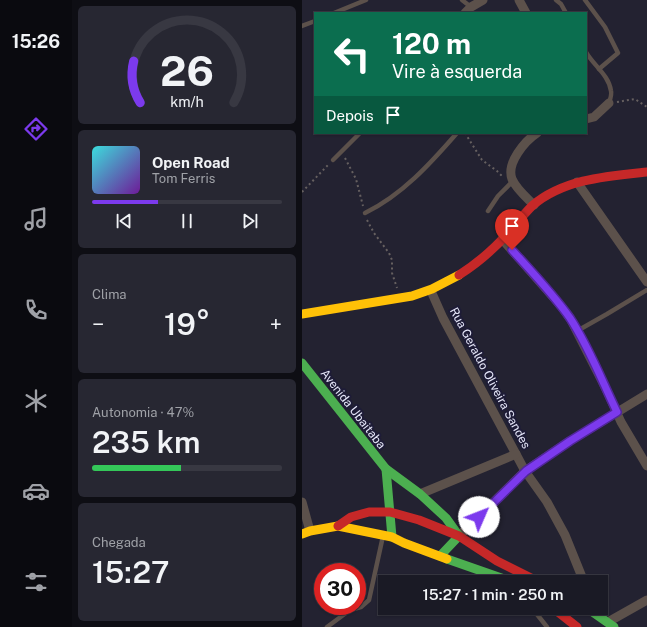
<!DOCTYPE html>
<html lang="pt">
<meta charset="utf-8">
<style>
:root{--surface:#1a1a25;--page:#272732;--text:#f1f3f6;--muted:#9fa1a7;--line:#383842;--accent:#7c3aed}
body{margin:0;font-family:"Public Sans",sans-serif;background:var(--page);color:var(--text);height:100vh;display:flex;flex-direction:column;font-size:15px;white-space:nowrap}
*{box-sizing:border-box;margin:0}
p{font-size:13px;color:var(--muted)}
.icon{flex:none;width:22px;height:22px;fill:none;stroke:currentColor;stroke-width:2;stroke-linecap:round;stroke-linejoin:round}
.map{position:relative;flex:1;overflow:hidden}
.sheet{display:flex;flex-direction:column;gap:6px;padding:6px;background:#0e0e14;width:230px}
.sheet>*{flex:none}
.hud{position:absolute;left:12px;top:12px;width:273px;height:122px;border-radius:0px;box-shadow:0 1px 3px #0004,0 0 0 1px var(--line);background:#0b6e4f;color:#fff;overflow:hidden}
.speed{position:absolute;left:12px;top:563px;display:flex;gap:8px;font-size:20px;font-weight:700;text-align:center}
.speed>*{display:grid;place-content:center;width:52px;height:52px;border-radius:50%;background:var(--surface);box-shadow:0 1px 3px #0004,0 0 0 1px var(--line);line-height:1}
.speed .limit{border:6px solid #d22;background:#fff;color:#111}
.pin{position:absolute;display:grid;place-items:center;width:34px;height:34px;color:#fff;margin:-41px -17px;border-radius:50% 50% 50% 0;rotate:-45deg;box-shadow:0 0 4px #0007}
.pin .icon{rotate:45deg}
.me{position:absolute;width:44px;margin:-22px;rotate:46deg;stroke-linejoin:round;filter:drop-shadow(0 0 3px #0008)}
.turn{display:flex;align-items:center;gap:14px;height:84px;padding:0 12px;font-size:18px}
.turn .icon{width:52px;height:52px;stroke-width:2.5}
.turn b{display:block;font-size:28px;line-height:34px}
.then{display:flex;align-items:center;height:38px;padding:0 12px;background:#0003;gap:8px;font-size:15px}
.big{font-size:30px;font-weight:600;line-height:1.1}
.sheet .tile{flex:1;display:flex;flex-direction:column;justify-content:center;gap:6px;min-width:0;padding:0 14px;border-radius:6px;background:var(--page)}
.sheet .dial{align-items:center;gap:0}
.dial svg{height:104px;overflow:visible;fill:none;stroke:var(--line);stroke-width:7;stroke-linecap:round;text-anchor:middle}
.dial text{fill:var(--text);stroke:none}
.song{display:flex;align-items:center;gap:12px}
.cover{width:48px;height:48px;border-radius:6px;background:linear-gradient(135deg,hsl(180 70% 55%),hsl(280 70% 35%))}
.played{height:4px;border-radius:2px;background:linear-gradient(90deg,var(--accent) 35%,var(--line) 35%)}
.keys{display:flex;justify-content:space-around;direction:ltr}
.heat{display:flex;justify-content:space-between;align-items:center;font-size:22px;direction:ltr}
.charge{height:6px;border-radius:3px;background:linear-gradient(90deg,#34c759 47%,var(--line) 0)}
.trip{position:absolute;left:76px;top:575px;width:230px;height:40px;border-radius:0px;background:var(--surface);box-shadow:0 1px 3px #0004,0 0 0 1px var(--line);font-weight:600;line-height:40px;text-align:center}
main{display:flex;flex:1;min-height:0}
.tabs{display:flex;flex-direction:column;width:72px;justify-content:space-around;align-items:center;background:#0a0a0f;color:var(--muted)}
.tabs .icon{width:28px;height:28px}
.tabs .selected{color:var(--accent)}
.tabs b{font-size:18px;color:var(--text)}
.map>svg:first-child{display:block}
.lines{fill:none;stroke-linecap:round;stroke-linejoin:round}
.path{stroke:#666060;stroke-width:2;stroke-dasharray:2 3;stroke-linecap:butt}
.lane{stroke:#5c514b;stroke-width:4.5}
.street{stroke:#5c514b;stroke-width:9}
.fast{stroke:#4caf50;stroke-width:9}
.slow{stroke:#ffc107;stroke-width:9}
.jam{stroke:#c62828;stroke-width:9}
.route-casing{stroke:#51269a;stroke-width:10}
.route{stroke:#7c3aed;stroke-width:7}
.labels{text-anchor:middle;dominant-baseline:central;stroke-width:4;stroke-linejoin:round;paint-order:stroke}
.street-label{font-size:12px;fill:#e7e8fa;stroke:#1e1c37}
</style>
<main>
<nav class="tabs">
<b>15:26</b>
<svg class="icon selected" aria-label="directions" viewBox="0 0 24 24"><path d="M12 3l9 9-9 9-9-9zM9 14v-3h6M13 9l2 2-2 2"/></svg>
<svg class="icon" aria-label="music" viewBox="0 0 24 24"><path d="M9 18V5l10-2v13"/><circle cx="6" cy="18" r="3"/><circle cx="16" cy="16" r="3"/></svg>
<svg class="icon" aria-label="phone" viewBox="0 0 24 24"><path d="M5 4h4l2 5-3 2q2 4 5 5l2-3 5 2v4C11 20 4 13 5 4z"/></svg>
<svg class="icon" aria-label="climate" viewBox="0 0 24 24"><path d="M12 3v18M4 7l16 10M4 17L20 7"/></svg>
<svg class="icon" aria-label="car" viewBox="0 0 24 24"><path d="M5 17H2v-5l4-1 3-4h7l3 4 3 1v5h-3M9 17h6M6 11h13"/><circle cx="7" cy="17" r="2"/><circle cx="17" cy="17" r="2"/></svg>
<svg class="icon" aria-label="filters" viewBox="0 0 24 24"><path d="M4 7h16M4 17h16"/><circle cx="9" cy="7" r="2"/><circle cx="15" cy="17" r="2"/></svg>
</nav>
<section class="sheet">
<div class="tile dial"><svg viewBox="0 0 100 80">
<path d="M14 69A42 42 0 1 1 86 69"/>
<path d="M14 69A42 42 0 0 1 9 37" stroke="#7c3aed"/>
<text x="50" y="56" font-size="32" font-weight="700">26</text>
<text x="50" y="72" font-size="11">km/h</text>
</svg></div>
<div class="tile">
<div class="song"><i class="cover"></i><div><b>Open Road</b><p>Tom Ferris</p></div></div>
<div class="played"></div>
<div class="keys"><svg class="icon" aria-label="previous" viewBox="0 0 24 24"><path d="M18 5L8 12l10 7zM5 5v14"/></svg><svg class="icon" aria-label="pause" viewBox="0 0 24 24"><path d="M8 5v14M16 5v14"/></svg><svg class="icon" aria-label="next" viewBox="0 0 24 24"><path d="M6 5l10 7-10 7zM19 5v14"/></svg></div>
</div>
<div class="tile"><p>Clima</p>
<div class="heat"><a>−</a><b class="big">19°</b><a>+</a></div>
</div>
<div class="tile"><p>Autonomia · 47%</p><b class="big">235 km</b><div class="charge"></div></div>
<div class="tile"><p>Chegada</p><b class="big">15:27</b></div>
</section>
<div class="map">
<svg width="345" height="627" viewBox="0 0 345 627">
<rect width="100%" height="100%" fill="#232231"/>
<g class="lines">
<g class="path">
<polyline points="315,102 333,99 345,107"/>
<polyline points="163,133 180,160 195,171 201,177"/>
<polyline points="43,158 54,179 61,206"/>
<polyline points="0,192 27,164"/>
<polyline points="65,220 72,233 87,253 90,260 90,273 95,288"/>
</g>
<g class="lane">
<polyline points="160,0 169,7"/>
<polyline points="254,0 259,4 264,13"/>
<polyline points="283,0 303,27 316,53 297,69"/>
<polyline points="32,13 64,0"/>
<polyline points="0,26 13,21"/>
<path d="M284,52C291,65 307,75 309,91C310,94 308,100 307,103"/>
<polyline points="31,160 58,133"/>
<polyline points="186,211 196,196 211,181"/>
<path d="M63,213C100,195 128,164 155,133"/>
<polyline points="275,331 305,314 345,290"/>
<polyline points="230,608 245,627"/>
<polyline points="25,627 48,610 59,607 67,600 81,536"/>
</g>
<g class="street">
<polyline points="217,0 224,13"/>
<polyline points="163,13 169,7 181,0"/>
<polyline points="284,119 292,117 307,103"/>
<polyline points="275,182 345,282"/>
<path d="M232,205C224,197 214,189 210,179C204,163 223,141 235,133"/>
<polyline points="200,239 259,306 269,320 304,389 319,422 345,466"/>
<polyline points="129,291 141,318 223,471 245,502 263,535 282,582"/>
<polyline points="118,494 214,454"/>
<polyline points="0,502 8,531"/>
<polyline points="157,536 223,471 268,441 345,394"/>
<polyline points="306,622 345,600"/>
</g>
<g class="fast">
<polyline points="0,363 84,469 118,494 144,518 157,536 138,556"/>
<polyline points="84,469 90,537"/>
<polyline points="145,559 211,582"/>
<polyline points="285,608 312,627"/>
</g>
<g class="slow">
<polyline points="0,314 110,296 130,289 157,275"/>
<polyline points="0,534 8,531 36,526 90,537 102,543 145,559"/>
</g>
<g class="jam">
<path d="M157,275C176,263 193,248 208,231C215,223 222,214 230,206C261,179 306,176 345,172"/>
<polyline points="36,526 49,517 67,512 88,512 117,520 157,536 195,561 237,582"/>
<polyline points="251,608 275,627"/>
</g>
</g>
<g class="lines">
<defs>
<path id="route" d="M177,517L224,471L268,441L315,412C300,381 287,347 268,318C251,294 230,272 210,250"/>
</defs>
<use href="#route" class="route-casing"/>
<use href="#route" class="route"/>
</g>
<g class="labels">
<g class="street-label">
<text transform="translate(188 378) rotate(62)">Rua Geraldo Oliveira Sandes</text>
<text transform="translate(51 409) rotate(52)">Avenida Ubaitaba</text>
</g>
</g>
</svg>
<div class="speed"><div class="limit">30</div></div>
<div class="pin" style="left:210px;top:250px;background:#d93025"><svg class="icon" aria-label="arrive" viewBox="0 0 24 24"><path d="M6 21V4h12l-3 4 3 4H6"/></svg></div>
<svg class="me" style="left:177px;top:517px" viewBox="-20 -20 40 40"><circle r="19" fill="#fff"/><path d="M0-13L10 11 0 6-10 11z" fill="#7c3aed"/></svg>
<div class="trip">15:27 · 1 min · 250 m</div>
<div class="hud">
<div class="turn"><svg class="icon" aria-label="left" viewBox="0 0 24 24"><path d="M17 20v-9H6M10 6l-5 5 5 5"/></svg><div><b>120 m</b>Vire à esquerda</div></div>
<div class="then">Depois<svg class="icon" aria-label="arrive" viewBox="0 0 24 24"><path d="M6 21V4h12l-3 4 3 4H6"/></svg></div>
</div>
</div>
</main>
